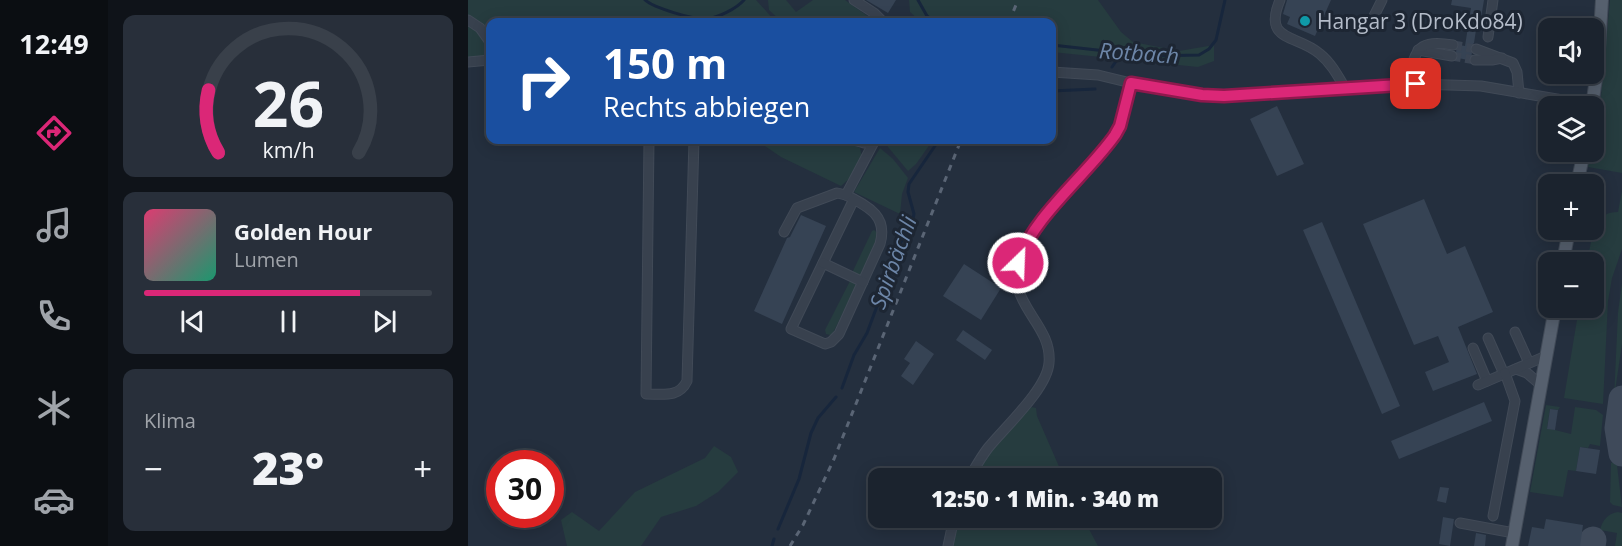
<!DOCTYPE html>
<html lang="de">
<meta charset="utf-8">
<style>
:root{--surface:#1b232e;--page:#282f3a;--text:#f1f3f6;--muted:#a0a4aa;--line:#39404a;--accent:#db2777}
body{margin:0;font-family:"Open Sans",sans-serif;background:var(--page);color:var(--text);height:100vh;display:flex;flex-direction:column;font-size:22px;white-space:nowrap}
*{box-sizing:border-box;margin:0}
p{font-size:20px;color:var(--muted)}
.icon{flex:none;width:33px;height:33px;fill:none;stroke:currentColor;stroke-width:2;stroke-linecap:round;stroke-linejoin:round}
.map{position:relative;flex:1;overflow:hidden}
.side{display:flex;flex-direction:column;gap:15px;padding:15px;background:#0f1319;width:360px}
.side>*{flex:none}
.banner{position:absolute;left:18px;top:18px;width:570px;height:126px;border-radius:12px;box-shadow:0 3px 15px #0003,0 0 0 2px var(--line);background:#1a4fa0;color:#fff;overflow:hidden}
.controls{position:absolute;left:1070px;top:18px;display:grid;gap:12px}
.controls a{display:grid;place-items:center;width:66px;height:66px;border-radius:12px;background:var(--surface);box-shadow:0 3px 15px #0003,0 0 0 2px var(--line);font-size:30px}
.speed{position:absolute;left:18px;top:450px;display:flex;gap:12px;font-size:30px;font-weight:700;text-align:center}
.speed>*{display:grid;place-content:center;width:78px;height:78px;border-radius:50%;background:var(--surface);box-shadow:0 3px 15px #0003,0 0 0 2px var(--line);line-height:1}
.speed .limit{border:9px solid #d22;background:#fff;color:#111}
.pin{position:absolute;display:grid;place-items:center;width:51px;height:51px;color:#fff;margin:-26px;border-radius:12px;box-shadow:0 3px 9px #0006}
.me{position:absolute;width:66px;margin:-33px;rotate:24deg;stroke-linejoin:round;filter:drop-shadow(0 0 4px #0008)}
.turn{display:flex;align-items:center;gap:21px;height:126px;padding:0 18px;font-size:27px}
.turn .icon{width:78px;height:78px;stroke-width:2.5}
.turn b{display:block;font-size:42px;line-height:51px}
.big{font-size:45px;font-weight:800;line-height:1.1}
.side .card{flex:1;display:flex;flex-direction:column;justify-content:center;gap:9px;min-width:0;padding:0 21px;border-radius:12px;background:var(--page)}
.side .dial{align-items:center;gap:0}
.dial svg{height:156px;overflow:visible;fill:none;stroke:var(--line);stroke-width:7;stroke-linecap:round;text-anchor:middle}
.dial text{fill:var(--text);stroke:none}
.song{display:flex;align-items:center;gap:18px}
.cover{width:72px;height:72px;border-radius:9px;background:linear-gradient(135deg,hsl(340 70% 55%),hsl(160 70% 35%))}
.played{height:6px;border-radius:3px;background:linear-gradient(90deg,var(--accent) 75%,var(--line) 75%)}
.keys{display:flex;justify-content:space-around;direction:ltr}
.heat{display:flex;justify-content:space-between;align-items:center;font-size:33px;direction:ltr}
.trip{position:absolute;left:400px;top:468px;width:354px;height:60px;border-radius:12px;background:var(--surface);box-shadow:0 3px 15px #0003,0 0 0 2px var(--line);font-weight:800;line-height:60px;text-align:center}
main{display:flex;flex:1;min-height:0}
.menu{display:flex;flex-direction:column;width:108px;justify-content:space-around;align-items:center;background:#0b0e12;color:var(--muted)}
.menu .icon{width:42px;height:42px}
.menu .selected{color:var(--accent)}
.menu b{font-size:27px;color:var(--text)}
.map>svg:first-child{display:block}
.green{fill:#263c3f}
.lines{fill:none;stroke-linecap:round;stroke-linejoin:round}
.stream{stroke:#17263c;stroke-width:3}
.taxiway{stroke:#3f4a5a;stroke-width:27}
.building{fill:#364354}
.minor-tunnel{stroke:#3a4453;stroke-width:9;stroke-dasharray:9 4.5;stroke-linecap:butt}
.minor-casing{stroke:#414a57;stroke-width:11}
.major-casing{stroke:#414a57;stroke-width:14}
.minor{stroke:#38414e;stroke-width:9}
.major{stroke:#56606e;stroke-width:12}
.rail{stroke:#5a6575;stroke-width:3;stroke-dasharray:6 6;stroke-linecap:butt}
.route-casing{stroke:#8e194d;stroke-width:15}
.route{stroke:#db2777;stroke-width:10}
.culture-dot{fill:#0f9aa8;stroke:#1d2633;stroke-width:2}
.labels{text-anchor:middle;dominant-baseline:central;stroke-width:6;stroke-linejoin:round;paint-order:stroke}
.poi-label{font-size:21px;fill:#b4bcc9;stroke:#1d2633;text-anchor:start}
.water-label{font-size:22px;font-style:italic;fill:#6d86a8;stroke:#1d2633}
</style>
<main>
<nav class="menu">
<b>12:49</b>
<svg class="icon selected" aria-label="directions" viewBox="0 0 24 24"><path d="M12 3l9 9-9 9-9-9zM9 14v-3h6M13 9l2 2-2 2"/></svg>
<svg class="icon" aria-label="music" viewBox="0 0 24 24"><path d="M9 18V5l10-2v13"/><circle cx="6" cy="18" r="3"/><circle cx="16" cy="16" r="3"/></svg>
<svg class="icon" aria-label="phone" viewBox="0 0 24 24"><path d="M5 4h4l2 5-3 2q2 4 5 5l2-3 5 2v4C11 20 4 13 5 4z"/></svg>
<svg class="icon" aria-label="climate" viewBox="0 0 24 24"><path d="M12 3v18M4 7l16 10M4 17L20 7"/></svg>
<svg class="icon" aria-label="car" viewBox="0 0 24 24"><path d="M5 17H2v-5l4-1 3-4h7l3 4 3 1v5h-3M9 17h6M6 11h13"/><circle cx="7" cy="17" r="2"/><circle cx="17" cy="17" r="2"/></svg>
</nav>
<section class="side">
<div class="card dial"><svg viewBox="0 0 100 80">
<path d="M14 69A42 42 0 1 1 86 69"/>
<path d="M14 69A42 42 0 0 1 9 37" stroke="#db2777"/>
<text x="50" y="56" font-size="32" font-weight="700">26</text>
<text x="50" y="72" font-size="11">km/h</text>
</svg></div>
<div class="card">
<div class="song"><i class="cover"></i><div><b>Golden Hour</b><p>Lumen</p></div></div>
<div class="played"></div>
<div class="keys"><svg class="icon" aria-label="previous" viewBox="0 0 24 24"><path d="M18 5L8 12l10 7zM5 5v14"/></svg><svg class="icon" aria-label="pause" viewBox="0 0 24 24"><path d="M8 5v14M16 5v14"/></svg><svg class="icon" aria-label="next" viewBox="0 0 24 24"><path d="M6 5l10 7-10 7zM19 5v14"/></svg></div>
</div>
<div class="card"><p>Klima</p>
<div class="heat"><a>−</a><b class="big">23°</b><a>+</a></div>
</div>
</section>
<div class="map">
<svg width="1154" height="546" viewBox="0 0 1154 546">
<rect width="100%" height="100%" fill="#242f3e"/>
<g class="green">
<polygon points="0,0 288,0 308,22 22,22 22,58 0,59"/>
<polygon points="300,0 318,0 328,12 345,0 377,0 408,22 314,22 301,10"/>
<polygon points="441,0 630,0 653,32 665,42 711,51 746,45 746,61 730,67 584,52 584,22 453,22 442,12"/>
<polygon points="1142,0 1154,0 1154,173 1120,167 1123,152 1125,152 1132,107"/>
<polygon points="288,140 377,140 392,148 394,157 383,177 373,186 313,157"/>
<polygon points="419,140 465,140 448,164 440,171 420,147 418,143"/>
<polygon points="412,148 425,159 440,178 434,194 432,214 386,192"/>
<path d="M1154,191V249L1144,278L1140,301L1135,404L1096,398L1111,308H1125V262H1119L1126,227H1129C1132,216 1139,212 1150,212Z"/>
<polygon points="406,230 412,235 393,274 392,276 384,273 404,231"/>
<polygon points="382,281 387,283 388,286 364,335 362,335 358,334 357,330"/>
<polygon points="1154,283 1154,344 1146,398 1150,313"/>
<polygon points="1078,405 1092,407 1090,410 1082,409 1079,428 1103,434 1107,407 1128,410 1135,415 1132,446 1122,444 1120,448 1112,447 1108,471 1100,470 1095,497 1062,492"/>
<polygon points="563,407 568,408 569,416 596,478 505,478 522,452"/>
<polygon points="246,446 263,457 270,472 250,492 228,506 193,517 173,546 99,546 93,520 104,512 131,531 167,492 237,458"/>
<polygon points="1145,462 1149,465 1154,507 1145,505 1142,502 1143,463"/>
<path d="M1150,512L1154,513V546H1147L1149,533L1132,530C1134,521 1140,513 1150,512Z"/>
<polygon points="490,518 615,518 630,546 485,546"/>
</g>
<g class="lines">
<g class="stream">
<path d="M177,0C186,8 226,20 239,19C251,17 268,9 276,0"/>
<polyline points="450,0 459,16 466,22"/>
<polyline points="584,45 683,56 731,55 741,49 748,40 757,0"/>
<polyline points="644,67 653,54"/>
<polyline points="584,91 627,89"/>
<polyline points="374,388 386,355 399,333 433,242 444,223 446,214 440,192 441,184 471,140"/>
<polyline points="310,529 331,479 343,433 350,418 368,397"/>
<polyline points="304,546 306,539"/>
</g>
<g class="taxiway">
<polyline points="1154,399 1150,428 1154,453"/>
<polyline points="1124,546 1125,540"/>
</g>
</g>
<g class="building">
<polygon points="398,0 428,0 420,13"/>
<polygon points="819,0 863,0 847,36 819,24 822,17 815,14"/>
<polygon points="984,0 1016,0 1011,30 1008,30 1006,43 1002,47 1004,54 1000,60 990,58 988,51 992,45 997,46 1003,8 983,5"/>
<polygon points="809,106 836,164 809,176 782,119"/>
<polygon points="956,199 979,254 997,246 1025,312 990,327 1009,374 965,391 957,372 981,362 970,336 946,345 895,224"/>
<polygon points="333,215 358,226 314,324 286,311 319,238 322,237"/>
<polygon points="854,222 932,406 914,414 835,230"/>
<polygon points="496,264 533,288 513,320 475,296"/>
<polygon points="495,330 524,350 517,360 488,340"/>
<polygon points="448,341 466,354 445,385 433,376 442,363 436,359"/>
<polygon points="1016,402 1024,421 931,459 923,441"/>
<polygon points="1082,409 1090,410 1087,430 1079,429"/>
<polygon points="1112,447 1132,450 1128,474 1108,471"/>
<polygon points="972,487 981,488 978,503 969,501"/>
<polygon points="975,517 986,519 982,546 971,544"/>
<polygon points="1078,519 1115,525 1112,546 1060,546 1064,527 1076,529"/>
<polygon points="1008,533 1018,535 1017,546 1006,546"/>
</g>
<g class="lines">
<g class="minor-tunnel">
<polyline points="985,45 1008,49"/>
<polyline points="984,56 1007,60"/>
</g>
<defs>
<g id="minor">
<polyline points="386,0 406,13 415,22"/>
<path d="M812,0C794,43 830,34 852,54C863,63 870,76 877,88"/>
<polyline points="0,20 12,28 22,42"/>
<polyline points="902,24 914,0"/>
<polyline points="1020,37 1025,0"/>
<polyline points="1008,49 1045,63 1049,72 1051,93"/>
<polyline points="950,50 984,56"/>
<polyline points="1007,60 1024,60 1034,58"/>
<polyline points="0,62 22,60"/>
<polyline points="584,72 630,75 663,83"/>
<path d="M939,84C948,51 947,39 985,45"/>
<path d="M181,140L178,394C195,394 211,398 219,381L226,140"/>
<polyline points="386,140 396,143 411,140"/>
<path d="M378,195C401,207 420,216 412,244L371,334L363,342L357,344L323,329L386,199"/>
<polyline points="316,232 329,208 369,193 378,195 406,142"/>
<polyline points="355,263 395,282"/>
<polyline points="1047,332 1061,363"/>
<polyline points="1020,338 1036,374"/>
<polyline points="1005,348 1019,381"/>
<polyline points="1048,369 1059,373 1073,385"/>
<polyline points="1010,385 1078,356"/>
<path d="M501,478C507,468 513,457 520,448C537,427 579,389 581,363C585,320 530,302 554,248C561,233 574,221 585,208C606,184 629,161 647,135L652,125L663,83L734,95L756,96H779L902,86L948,84L1013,86L1124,105"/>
<polyline points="1025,516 1047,401 1037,373"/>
<polyline points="992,523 1046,533"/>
<polyline points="480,546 486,518"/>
</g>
<g id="major">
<polyline points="1124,106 1130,65 1134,0"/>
<polyline points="1109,184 1116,152"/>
<polyline points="1095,262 1101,230"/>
<polyline points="1044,546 1087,308"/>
</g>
</defs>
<use href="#minor" class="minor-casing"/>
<use href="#major" class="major-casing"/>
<use href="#minor" class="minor"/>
<use href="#major" class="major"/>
<g class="rail">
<polyline points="541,22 550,0"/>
<polyline points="322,546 335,525 366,459 493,140"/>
</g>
</g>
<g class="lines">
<defs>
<path id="route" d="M550,263C564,217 619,175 647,135L652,126L663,83L734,95L756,96L948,84"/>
</defs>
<use href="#route" class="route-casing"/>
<use href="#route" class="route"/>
</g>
<circle class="culture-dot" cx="837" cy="21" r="6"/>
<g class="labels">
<g class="poi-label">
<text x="849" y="21">Hangar 3 (DroKdo84)</text>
</g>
<g class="water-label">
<text transform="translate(671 52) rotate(4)">Rotbach</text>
<text transform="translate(424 262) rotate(-70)">Spirbächli</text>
</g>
</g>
</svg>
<div class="controls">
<a><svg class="icon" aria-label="sound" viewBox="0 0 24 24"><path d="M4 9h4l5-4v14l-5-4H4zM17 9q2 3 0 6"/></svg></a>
<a><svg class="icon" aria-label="layers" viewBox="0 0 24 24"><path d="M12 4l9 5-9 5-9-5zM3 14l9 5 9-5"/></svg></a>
<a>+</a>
<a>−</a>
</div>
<div class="speed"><div class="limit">30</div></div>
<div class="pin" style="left:948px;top:84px;background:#d93025"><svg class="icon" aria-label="arrive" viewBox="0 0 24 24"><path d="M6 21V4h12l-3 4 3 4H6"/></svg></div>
<svg class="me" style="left:550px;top:263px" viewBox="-20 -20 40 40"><circle r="17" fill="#db2777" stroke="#fff" stroke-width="3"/><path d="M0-11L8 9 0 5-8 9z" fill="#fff"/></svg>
<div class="trip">12:50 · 1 Min. · 340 m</div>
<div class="banner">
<div class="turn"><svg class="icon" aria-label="right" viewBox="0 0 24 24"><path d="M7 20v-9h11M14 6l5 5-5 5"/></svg><div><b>150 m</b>Rechts abbiegen</div></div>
</div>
</div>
</main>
